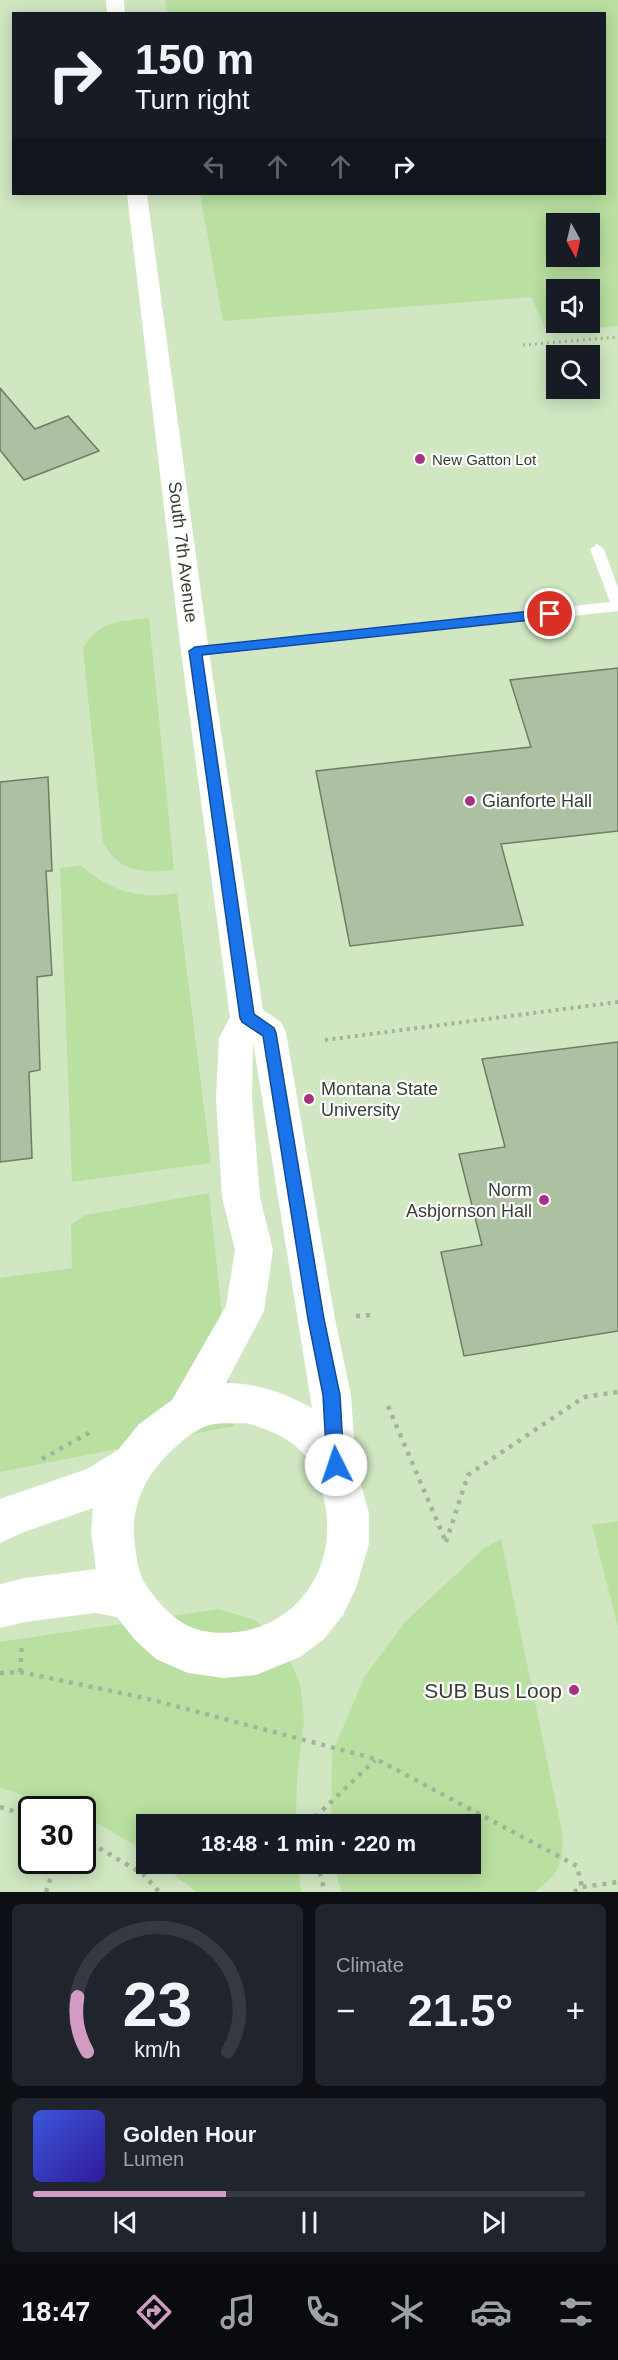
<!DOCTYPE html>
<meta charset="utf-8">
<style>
:root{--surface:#171b24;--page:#20242c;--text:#f1f3f6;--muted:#9ea1a6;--line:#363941;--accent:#d19bc2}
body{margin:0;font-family:Arial,sans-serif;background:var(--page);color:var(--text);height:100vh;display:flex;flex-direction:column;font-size:22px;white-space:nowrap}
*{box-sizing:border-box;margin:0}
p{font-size:20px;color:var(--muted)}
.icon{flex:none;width:33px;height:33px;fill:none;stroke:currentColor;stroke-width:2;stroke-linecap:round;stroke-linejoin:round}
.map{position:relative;height:1892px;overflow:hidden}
.drawer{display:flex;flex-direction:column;gap:12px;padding:12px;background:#0d0f14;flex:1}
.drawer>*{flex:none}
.banner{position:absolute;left:12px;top:12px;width:594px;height:183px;border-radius:0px;box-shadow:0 3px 15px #0003;background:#171b24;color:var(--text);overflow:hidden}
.needle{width:39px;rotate:172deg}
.buttons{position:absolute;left:546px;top:213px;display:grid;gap:12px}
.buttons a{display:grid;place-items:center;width:54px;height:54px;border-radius:0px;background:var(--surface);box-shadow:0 3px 15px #0003;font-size:30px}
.speed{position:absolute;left:18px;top:1796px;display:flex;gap:12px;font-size:30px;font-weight:700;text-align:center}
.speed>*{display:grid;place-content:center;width:78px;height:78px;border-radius:50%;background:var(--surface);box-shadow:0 3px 15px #0003;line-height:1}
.speed .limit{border:3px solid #111;border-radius:9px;background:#fff;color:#111}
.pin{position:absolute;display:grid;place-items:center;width:51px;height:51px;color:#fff;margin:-26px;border:3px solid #fff;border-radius:50%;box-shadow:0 2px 6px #0007}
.me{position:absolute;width:66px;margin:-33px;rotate:356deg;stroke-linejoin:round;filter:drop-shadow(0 0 4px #0008)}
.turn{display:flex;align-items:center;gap:21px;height:126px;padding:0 24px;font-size:27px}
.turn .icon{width:78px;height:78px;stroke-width:2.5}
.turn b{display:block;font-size:42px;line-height:51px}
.lanes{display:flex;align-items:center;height:57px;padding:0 24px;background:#0003;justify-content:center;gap:30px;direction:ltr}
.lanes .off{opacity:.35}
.big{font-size:45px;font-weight:700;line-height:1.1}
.drawer .widget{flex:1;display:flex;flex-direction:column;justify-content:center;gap:9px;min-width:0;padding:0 21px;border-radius:9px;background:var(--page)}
.drawer .dial{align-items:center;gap:0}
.dial svg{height:156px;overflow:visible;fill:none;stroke:var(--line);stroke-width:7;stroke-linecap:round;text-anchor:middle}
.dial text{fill:var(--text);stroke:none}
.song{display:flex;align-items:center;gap:18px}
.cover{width:72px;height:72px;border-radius:9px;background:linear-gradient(135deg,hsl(230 70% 55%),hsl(250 70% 35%))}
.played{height:6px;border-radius:3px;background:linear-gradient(90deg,var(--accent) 35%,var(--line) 35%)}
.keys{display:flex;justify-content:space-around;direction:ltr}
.heat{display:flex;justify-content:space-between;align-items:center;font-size:33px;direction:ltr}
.drawer .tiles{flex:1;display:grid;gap:12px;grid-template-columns:1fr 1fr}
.widget:last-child{grid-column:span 2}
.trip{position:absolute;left:136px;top:1814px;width:345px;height:60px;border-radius:0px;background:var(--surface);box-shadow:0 3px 15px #0003;font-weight:700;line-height:60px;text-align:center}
.tab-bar{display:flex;height:96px;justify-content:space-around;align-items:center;background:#090b0e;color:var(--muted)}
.tab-bar .icon{width:42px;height:42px}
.tab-bar .active{color:var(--accent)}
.tab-bar b{font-size:27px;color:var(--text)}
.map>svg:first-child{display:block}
.built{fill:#d0e7c1;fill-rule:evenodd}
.green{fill:#b9e0a0;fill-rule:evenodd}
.building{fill:#adc0a1;stroke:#6d7f62;stroke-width:1.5}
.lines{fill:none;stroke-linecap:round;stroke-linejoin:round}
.path-far2{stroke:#a4b49a;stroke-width:3;stroke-dasharray:2 4;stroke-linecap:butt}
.path-far1{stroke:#a4b49a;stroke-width:4;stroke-dasharray:3 4.5;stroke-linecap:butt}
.path{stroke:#a4b49a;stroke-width:4.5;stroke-dasharray:4 6;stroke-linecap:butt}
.lane{fill:#fff;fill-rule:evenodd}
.street{fill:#fff;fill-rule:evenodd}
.route{fill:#1a73e8;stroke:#114b97;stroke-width:1.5}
.poi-dot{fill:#aa3083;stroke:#fff;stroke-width:2}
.labels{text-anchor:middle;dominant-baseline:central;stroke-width:4.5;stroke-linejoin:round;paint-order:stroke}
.far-poi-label{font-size:15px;fill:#363e31;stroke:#fff;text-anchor:start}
.street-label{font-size:18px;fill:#363e31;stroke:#fff}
.poi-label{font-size:18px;fill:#363e31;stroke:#fff;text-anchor:start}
.near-poi-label{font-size:21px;fill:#363e31;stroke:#fff;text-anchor:end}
</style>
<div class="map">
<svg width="618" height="1892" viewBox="0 0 618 1892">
<rect width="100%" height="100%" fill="#dff4d3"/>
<path class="built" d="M0,0H618V1892H0ZM14,14H604V194H14ZM556,224H590V256H556ZM556,290H590V322H556ZM556,356H590V388H556ZM32,1809H82V1860H32ZM147,1824H471V1863H147Z"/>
<g class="green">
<path d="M165,0H618V326L547,332L531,297L223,321L200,194H604V14H168ZM556,224H590V256H556ZM556,290H590V322H556Z"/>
<path d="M149,618L174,870C142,873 120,873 103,842L83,649C98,621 120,621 149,618Z"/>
<path d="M81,865C109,891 140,900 177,893L211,1163L72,1182L60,868Z"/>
<polygon points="209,1193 234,1426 0,1472 0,1278 72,1268 71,1225 86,1215"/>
<polygon points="618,1521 618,1627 592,1525"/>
<path d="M501,1539L562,1832C564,1864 560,1873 534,1892H341L334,1863H471V1824H331L332,1753L365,1676L406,1621L483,1549Z"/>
<polygon points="219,1609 255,1620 285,1648 300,1684 304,1721 297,1777 296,1824 147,1824 147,1852 83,1815 82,1809 69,1809 0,1788 0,1642"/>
<polygon points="160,1863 298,1863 301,1892 196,1892"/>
</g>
<g class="building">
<polygon points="0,388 35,429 68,416 99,451 24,480 0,450"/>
<polygon points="618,668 618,831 501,844 523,925 350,946 316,771 531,747 510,680"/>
<polygon points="48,777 52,871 46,871 52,975 37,977 40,1070 29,1072 32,1158 0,1162 0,782"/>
<polygon points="618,1042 618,1331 464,1356 441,1252 482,1245 459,1154 505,1147 482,1059"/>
</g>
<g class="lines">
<polyline class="path-far2" points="523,345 618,337"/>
<polyline class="path-far1" points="325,1040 618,1002"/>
<g class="path">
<polyline points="356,1316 373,1315"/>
<polyline points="388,1406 446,1542"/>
<polyline points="42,1459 94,1430"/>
<polyline points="446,1542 468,1475 584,1397 618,1392"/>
<polyline points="20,1672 22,1643"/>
<polyline points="0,1673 20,1672 145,1698 376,1759 577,1866 582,1887"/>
<polyline points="0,1807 32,1817"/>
<polyline points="308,1824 375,1760"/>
<polyline points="82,1838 143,1874 159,1892"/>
<polyline points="317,1863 325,1892"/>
<polyline points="46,1892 56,1860"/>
<polyline points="574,1892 582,1887 618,1882"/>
</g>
<polygon class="lane" points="597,544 604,549 618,588 618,611 195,657 188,652 195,647 610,602 590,549"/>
<g class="street">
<polygon points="106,0 124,0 125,14 107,14"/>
<path d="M127,194H147L209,652L263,1010L281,1022L286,1033L335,1319L351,1395L356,1467L369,1513V1544L356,1588L343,1615L324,1639L300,1657L256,1675L224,1678L188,1673L156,1659L135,1640L117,1617L95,1613L25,1622L0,1628V1584L25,1578L96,1569L91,1532L93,1508L24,1532L0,1543V1499L87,1469L118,1450L139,1424L172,1400L226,1306L235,1250L222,1197L216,1098L219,1038L230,1017L181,652ZM253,1042L312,1408C285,1393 257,1383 226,1383L264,1311L273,1250L260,1197L252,1098ZM246,1423C266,1429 287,1436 302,1452C315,1466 320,1482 324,1500C339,1563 301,1625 236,1632C193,1637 170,1620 146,1585C138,1573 137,1560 135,1546C129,1504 147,1471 179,1444C188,1436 199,1428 210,1425C221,1422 234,1424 246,1423Z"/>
</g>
</g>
<polygon class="route" points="550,609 556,614 550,618 202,655 254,1014 274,1028 276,1033 324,1319 340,1395 344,1465 342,1471 336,1473 330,1471 327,1465 323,1395 308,1319 263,1036 242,1022 240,1018 189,651 195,647"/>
<g class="poi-dot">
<circle cx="420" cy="459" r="6"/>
<circle cx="470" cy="801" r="6"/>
<circle cx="309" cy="1099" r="6"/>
<circle cx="544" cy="1200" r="6"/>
<circle cx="574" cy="1690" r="6"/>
</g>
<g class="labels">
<g class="far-poi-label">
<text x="432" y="459">New Gatton Lot</text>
</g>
<g class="street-label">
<text transform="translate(183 552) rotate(83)">South 7th Avenue</text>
</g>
<g class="poi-label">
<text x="482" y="801">Gianforte Hall</text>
<text x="321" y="1089">Montana State<tspan x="321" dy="21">University</tspan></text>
<text x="532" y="1190" text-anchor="end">Norm<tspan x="532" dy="21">Asbjornson Hall</tspan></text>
</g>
<g class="near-poi-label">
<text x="562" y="1690">SUB Bus Loop</text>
</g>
</g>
</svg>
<div class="buttons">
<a><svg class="needle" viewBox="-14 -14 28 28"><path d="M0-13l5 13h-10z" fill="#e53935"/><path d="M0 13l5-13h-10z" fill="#9ea1a6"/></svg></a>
<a><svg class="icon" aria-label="sound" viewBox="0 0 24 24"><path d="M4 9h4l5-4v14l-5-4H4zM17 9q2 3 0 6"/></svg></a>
<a><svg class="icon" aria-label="search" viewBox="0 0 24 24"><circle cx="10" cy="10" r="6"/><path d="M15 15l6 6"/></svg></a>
</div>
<div class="speed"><div class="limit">30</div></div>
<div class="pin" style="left:550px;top:614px;background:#d93025"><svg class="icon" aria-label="arrive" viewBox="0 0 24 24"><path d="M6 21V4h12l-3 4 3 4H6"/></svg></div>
<svg class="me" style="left:336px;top:1465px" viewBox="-20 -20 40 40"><circle r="19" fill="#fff"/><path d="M0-13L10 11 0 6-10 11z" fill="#1a73e8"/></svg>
<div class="trip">18:48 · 1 min · 220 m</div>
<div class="banner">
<div class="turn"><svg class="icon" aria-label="right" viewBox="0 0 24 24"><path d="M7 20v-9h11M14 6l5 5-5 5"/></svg><div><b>150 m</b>Turn right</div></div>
<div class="lanes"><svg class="icon off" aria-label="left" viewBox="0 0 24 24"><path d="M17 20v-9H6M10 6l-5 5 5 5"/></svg><svg class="icon off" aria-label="ahead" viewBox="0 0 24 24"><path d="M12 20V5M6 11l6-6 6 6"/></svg><svg class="icon off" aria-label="ahead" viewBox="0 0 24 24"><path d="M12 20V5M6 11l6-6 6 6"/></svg><svg class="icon" aria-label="right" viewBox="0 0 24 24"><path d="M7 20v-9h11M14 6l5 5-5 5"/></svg></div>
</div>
</div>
<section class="drawer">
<div class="tiles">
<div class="widget dial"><svg viewBox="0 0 100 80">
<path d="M14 69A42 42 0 1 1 86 69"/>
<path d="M14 69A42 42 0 0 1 9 41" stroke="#d19bc2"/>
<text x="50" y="56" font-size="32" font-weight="700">23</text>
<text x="50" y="72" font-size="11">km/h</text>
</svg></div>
<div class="widget"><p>Climate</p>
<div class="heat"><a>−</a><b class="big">21.5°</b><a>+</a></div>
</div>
<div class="widget">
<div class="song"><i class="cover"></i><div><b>Golden Hour</b><p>Lumen</p></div></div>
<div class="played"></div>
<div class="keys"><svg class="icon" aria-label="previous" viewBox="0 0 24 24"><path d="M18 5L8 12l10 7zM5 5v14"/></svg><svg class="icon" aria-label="pause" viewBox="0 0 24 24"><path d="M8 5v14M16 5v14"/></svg><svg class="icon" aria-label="next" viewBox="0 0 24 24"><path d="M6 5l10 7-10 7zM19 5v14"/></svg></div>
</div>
</div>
</section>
<nav class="tab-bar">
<b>18:47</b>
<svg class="icon active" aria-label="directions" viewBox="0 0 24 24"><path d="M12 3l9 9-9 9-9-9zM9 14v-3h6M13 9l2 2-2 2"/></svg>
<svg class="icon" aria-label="music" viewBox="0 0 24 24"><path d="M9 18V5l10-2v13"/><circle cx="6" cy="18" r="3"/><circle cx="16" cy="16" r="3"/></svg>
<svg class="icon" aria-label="phone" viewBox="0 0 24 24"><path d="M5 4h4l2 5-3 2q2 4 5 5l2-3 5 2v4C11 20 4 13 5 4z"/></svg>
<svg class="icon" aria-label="climate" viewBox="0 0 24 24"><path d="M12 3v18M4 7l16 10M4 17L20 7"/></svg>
<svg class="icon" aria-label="car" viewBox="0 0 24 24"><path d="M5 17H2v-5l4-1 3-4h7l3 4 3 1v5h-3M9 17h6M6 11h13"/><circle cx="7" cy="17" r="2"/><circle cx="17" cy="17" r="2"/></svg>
<svg class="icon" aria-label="filters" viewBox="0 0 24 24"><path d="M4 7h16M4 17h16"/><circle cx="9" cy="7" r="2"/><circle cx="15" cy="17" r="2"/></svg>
</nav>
